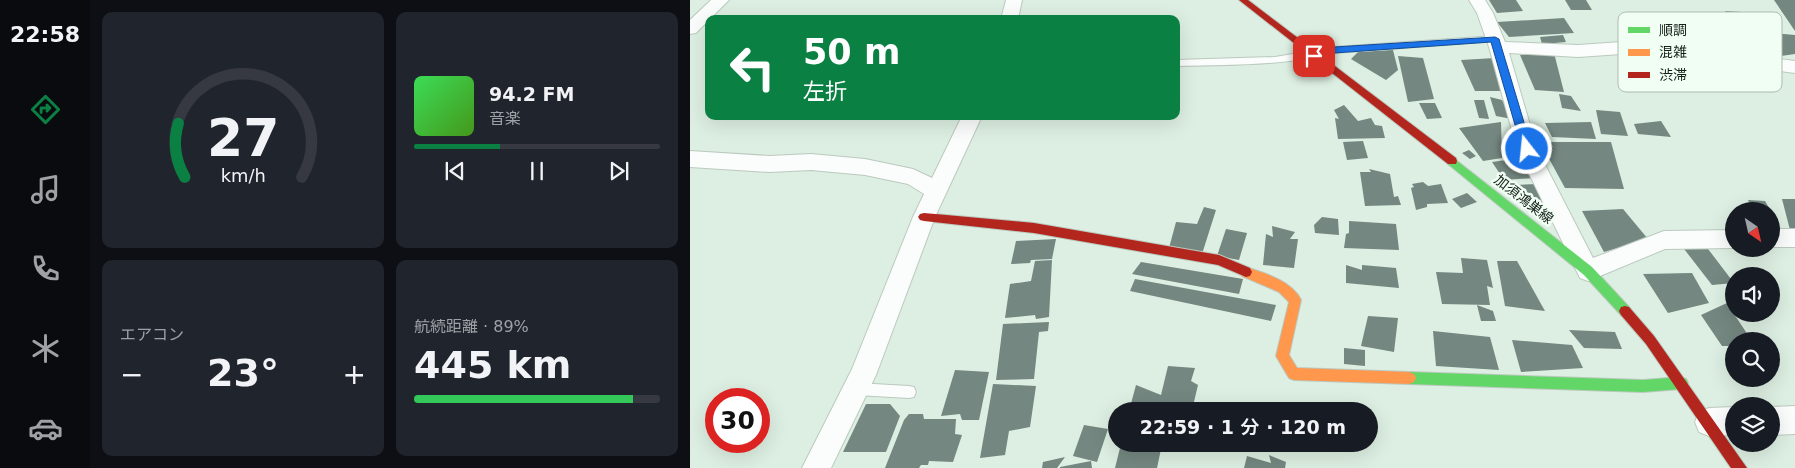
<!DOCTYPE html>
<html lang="ja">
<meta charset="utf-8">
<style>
:root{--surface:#171b24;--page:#20242c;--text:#f1f3f6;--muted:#9ea1a6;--line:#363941;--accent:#0b8043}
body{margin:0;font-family:"DejaVu Sans","Noto Sans JP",sans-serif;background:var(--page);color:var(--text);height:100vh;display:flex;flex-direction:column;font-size:19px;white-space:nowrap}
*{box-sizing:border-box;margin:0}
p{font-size:16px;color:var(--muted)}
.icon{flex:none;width:28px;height:28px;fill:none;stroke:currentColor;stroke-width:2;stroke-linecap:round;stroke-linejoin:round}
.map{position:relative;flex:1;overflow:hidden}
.sheet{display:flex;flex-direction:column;gap:12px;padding:12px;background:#0d0f14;width:600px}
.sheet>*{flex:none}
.hud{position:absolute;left:15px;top:15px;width:475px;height:105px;border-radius:10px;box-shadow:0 5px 20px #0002;background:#0b8043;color:#fff;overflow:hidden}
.needle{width:32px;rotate:146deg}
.tools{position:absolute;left:1035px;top:202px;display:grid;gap:10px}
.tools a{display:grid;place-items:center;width:55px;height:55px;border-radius:50%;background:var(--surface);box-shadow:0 5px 20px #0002;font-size:25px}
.speed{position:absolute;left:15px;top:388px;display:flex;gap:10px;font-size:25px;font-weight:700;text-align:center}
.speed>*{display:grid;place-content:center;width:65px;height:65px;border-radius:50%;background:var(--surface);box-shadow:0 5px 20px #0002;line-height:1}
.speed .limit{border:8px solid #d22;background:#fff;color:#111}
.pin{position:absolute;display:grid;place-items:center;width:42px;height:42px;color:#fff;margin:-21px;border-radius:10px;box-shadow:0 2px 8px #0006}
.me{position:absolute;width:55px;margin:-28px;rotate:344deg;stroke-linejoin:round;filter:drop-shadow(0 0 4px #0008)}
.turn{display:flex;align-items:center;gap:18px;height:105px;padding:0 15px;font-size:22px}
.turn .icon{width:65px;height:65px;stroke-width:2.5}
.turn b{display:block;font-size:35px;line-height:42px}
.big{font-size:38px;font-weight:600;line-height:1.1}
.sheet .widget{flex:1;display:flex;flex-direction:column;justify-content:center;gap:8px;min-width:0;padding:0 18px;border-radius:10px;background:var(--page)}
.sheet .dial{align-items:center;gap:0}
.dial svg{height:130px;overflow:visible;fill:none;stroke:var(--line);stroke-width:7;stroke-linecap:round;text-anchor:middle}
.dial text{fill:var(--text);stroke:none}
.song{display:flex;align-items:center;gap:15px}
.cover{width:60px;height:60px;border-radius:8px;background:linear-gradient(135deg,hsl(130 70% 55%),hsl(100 70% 35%))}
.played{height:5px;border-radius:2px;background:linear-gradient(90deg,var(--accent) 35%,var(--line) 35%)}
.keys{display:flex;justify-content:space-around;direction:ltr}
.heat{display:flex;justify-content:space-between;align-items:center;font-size:28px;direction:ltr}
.charge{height:8px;border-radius:4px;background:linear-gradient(90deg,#34c759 89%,var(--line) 0)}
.sheet .tiles{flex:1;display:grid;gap:12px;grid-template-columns:repeat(2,1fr)}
.trip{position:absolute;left:418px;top:402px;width:270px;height:50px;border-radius:25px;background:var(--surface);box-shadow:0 5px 20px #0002;font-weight:600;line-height:50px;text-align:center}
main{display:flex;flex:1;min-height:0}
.dock{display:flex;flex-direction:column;width:90px;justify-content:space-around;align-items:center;background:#090b0e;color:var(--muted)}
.dock .icon{width:35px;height:35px}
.dock .selected{color:var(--accent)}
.dock b{font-size:22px;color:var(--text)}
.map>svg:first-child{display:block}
.building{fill:#748780}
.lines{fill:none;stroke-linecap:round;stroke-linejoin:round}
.lane-casing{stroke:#bbc9bf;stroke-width:2}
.street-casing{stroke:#bbc9bf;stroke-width:2}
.fast-casing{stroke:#bbc9bf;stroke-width:2}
.slow-casing{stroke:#bbc9bf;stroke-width:2}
.jam-casing{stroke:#bbc9bf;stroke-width:2}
.lane{fill:#fafdfb;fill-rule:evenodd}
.street{fill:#fafdfb;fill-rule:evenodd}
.fast{fill:#63d668;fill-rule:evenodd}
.slow{fill:#ff974d;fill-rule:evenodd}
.jam{fill:#b3261e;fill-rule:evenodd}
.route{fill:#1a73e8;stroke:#114b97}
.labels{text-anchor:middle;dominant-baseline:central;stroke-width:5;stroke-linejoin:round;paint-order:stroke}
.street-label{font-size:14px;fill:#142018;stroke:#f1fef4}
.key{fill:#f1fef4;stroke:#afbbb2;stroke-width:1}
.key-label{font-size:14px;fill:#142018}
</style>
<main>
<nav class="dock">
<b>22:58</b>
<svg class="icon selected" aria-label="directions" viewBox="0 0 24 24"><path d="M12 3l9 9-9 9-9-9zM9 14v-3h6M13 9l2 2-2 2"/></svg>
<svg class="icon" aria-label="music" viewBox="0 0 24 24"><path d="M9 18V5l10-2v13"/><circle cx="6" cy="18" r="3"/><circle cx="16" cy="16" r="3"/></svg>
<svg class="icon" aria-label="phone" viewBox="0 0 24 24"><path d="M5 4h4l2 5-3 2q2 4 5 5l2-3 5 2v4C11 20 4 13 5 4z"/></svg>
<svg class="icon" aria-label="climate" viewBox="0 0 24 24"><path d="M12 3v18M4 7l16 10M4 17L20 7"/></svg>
<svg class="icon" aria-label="car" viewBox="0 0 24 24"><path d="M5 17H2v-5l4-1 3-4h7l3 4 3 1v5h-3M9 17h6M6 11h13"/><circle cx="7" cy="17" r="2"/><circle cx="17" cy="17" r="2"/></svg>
</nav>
<section class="sheet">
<div class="tiles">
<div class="widget dial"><svg viewBox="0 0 100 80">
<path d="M14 69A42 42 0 1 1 86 69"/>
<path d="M14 69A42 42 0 0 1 10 36" stroke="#0b8043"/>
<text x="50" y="56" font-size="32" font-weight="700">27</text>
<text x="50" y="72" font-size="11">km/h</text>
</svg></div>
<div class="widget">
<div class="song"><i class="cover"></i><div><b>94.2 FM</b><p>音楽</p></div></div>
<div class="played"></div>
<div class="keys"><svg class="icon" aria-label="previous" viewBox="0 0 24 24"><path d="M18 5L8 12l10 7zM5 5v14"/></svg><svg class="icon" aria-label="pause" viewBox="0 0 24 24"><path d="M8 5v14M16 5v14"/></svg><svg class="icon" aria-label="next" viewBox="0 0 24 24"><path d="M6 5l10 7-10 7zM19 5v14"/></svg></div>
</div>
<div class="widget"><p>エアコン</p>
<div class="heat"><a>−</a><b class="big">23°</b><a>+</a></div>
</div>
<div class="widget"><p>航続距離 · 89%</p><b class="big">445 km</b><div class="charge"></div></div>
</div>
</section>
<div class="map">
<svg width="1105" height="468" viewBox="0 0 1105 468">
<rect width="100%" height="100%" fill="#ddefe2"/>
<g class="building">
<polygon points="799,0 826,0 833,11 807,13"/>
<polygon points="875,0 896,0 902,10 881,10"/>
<polygon points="1084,0 1105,0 1105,31"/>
<polygon points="1035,11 1052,12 1069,29 1049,32"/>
<polygon points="874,18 884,33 819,37 807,22"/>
<polygon points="1072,32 1105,35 1105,54 1091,56"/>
<polygon points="873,35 876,42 852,44 850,37"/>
<polygon points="703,50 708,70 696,80 661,59 668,52"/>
<polygon points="864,53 874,92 845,90 830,55"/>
<polygon points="708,56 733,58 744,99 718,102"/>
<polygon points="805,58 811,91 785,91 771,60"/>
<polygon points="869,94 881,96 891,111 872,108"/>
<polygon points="800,97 812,100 822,119 806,116"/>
<polygon points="784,100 794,100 799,119 789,118"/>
<polygon points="729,103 745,103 752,118 737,119"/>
<polygon points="654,105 668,121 681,118 685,125 692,126 695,138 648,139 645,118 649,119 644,110"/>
<polygon points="906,110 930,112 938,136 911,134"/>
<polygon points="971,121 981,137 948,134 944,124"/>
<polygon points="811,122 812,158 793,161 769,128"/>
<polygon points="901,122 906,139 862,137 855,123"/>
<polygon points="673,141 678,158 657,160 653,142"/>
<polygon points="850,142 921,142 934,189 875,188"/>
<polygon points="779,150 786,156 780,159 772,153"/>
<polygon points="838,157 844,178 814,180 802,162"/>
<polygon points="679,169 700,174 704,197 708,196 711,205 675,206 670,172 681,172"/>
<polygon points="733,182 738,186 751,184 758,203 737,204 737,207 726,210 721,188 724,187 722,184"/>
<polygon points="848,184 860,203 842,205 825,185"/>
<polygon points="777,193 787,202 771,208 762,199"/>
<polygon points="1092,199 1105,199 1105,229 1100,230"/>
<polygon points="1058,200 1075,201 1081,211 1063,211"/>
<polygon points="514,207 526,210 512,254 479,248 486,222 507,224"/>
<polygon points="933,209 958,239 914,252 892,211"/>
<polygon points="1081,212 1091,229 1081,228"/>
<polygon points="632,217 648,219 649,235 625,233 624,225"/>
<polygon points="659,221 706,224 709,250 654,248 656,234 659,233"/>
<polygon points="582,226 605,232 600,239 608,239 604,268 573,265 576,234 583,237"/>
<polygon points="536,229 557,233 549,260 527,256"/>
<polygon points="366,239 362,259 341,260 340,263 321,264 326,241"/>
<polygon points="991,245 1015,245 1044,283 1022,285"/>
<polygon points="771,258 797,260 803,288 797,286 800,305 752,304 746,272 773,273"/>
<polygon points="362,260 359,317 346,319 345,315 315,318 320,284 341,281 345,261"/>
<polygon points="807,261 827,261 855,311 815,306"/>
<polygon points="451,262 553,279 549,294 442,274"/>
<polygon points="656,265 672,270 672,265 706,268 709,288 656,283"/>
<polygon points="1002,273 1019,303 978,313 953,274"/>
<polygon points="445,279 586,305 581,321 440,291"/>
<polygon points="1037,303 1044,314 1062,341 1044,341 1044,346 1032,346 1011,315"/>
<polygon points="787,305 803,311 806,321 791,321"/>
<polygon points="678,316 708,318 704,352 671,346"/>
<polygon points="359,322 358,331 349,332 344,379 306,380 313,324"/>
<polygon points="879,330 925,332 932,349 894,348"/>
<polygon points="743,331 800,337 809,370 746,366"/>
<polygon points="822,340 882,345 893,368 831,372"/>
<polygon points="654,348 675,350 675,366 654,364"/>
<polygon points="478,366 505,368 501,381 508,385 503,406 497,405 496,411 439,411 446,385 471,395"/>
<polygon points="265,370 299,372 289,420 272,420 270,414 251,416"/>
<polygon points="303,384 346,386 340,427 319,431 315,455 290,458"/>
<polygon points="176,404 200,404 210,416 196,452 153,452"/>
<polygon points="219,414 233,414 234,419 266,419 265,434 272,435 263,462 239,461 238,465 231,465 229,468 195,468 214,420"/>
<polygon points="394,425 418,429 407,462 383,456"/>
<polygon points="431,444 449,444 449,446 471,449 467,468 425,468"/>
<polygon points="579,455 596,462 595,468 554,468 557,456 581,463"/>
<polygon points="375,457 367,468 352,468 353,462"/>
<polygon points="401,461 402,468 370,468 370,467"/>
</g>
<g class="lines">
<defs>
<g id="lane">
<path d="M805,36L809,39L808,41L644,53C592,66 539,65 486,66V60L585,57L644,47Z"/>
<polygon points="166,383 219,386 224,387 226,392 224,397 219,398 166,395 161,394 159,389 161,384"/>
</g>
<g id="street">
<polygon points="21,0 39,0 6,33 0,34 0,20"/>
<polygon points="316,0 332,0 328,19 311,19"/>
<polygon points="779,0 795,0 803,13 815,42 888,45 946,41 1105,61 1105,73 946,53 888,57 819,53 847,149 903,258 974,231 1044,230 1044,248 975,249 898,281 890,278 827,149 799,47 787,13"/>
<polygon points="272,116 292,116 245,217 186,375 141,468 112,468 162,369 223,217 234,194 218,184 175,175 121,170 80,172 0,167 0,151 80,156 121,154 175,159 223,169 242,178"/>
<rect x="1081" y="229" width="24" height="18"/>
<polygon points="1105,406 1105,434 1081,435 1081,407"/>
<polygon points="1044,407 1044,435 1019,436 1009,432 1005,422 1009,412 1019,408"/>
</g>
<g id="fast">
<polygon points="762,157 902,267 939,307 941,311 939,315 935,316 931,315 894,275 758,164 757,161"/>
<polygon points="719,372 953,380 991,377 996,379 998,383 996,387 991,389 953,392 719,384 714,382 712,378 714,374"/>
</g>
<path id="slow" d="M556,267C574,273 602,281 611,300L599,355L607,368L719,372L724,374L726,378L724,382L719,384L604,380L599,378L586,356L599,302L589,292L552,276L550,272L552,268Z"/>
<g id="jam">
<polygon points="549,0 558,0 766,158 767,161 766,164 758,164"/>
<polygon points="234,213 344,223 529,255 560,268 562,272 560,276 556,277 528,265 344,233 234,221 230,220 228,217 230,214"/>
<polygon points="935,306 939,307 964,336 1057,468 1041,468 956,344 931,315 929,311 931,307"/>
</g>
</defs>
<use href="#lane" class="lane-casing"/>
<use href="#street" class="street-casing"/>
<use href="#fast" class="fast-casing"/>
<use href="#slow" class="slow-casing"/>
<use href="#jam" class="jam-casing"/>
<use href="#lane" class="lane"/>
<use href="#street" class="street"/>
<use href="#fast" class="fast"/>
<use href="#slow" class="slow"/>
<use href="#jam" class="jam"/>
</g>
<polygon class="route" points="805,37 809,39 842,149 837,153 832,149 801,42 644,53 624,59 620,56 621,54 644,47"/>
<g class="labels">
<g class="street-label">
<text transform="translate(834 199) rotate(38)">加須鴻巣線</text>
</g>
</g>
<rect x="928" y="12" width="164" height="80" rx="8" class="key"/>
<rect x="938" y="27" width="22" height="6" fill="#63d668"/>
<rect x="938" y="49" width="22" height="7" fill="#ff974d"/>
<rect x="938" y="72" width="22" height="6" fill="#b3261e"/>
<g class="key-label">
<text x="969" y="35">順調</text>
<text x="969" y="57">混雑</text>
<text x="969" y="80">渋滞</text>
</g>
</svg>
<div class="tools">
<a><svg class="needle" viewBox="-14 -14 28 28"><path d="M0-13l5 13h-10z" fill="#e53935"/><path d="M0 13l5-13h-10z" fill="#9ea1a6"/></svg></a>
<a><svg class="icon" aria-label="sound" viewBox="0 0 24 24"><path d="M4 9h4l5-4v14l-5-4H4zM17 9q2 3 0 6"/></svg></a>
<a><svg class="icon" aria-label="search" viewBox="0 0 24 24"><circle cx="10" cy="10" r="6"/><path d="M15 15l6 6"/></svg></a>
<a><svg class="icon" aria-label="layers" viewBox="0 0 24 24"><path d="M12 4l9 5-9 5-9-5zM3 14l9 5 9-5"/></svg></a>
</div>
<div class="speed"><div class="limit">30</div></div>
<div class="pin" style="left:624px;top:56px;background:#d93025"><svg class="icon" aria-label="arrive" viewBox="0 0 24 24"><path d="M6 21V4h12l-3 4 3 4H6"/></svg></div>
<svg class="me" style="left:837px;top:149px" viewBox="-20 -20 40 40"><circle r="17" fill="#1a73e8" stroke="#fff" stroke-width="3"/><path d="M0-11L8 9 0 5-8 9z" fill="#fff"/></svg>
<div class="trip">22:59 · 1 分 · 120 m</div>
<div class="hud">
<div class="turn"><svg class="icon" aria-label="left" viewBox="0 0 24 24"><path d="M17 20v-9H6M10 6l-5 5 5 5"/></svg><div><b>50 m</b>左折</div></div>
</div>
</div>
</main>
